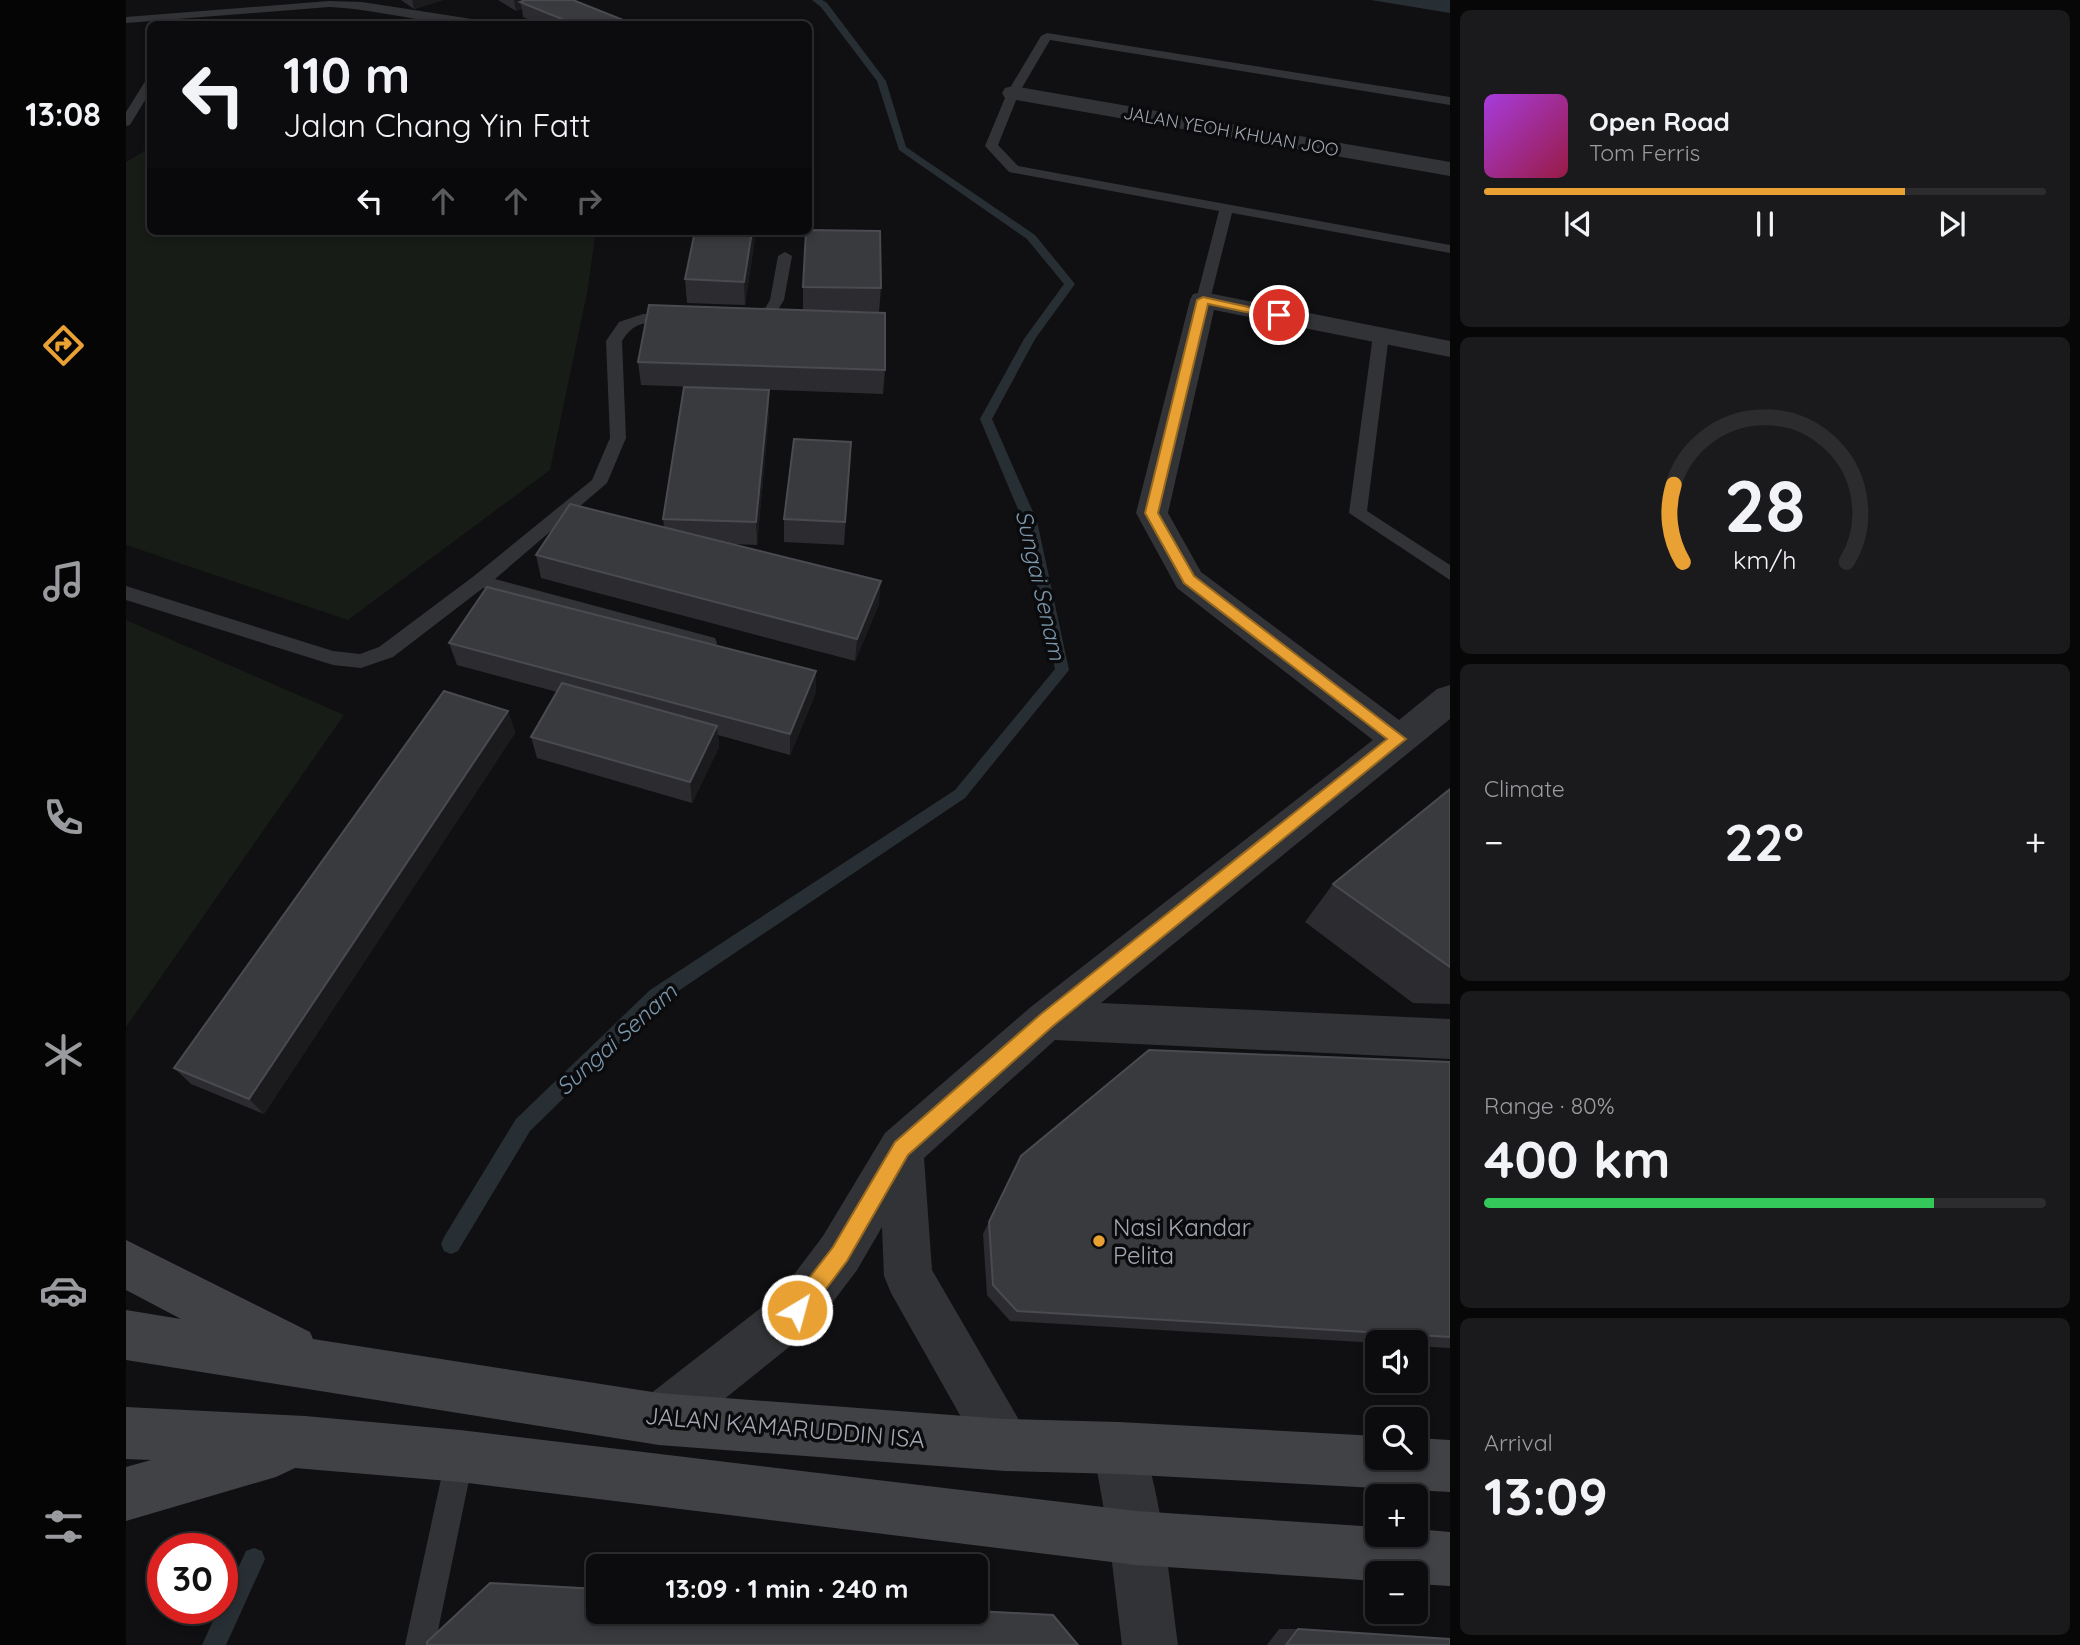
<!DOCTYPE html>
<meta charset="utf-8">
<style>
:root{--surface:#0c0c0e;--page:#1a1a1c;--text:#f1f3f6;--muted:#9a9b9e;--line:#2c2c2e;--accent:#e8a132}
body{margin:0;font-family:Quicksand,sans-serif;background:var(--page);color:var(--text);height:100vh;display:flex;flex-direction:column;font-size:26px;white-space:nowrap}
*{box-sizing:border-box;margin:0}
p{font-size:23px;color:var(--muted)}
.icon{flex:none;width:38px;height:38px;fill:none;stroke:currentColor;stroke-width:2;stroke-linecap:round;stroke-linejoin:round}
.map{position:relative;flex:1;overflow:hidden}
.drawer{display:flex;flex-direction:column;gap:10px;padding:10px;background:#070708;width:630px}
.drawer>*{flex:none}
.top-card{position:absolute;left:21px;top:21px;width:665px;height:214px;border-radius:10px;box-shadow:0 4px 10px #0003,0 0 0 2px var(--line);background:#0c0c0e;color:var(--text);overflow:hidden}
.fabs{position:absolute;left:1239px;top:1330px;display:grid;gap:14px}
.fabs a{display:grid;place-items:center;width:63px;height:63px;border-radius:10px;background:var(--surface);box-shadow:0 4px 10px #0003,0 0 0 2px var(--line);font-size:35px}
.speed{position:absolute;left:21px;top:1533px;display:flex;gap:14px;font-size:35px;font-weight:700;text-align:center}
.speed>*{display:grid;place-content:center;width:91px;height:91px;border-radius:50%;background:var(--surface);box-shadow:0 4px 10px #0003,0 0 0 2px var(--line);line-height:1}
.speed .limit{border:10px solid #d22;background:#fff;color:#111}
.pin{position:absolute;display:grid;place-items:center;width:60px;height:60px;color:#fff;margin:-30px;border:4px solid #fff;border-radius:50%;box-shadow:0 2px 7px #0007}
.me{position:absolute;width:77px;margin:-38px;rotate:37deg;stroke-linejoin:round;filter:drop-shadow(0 0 5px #0008)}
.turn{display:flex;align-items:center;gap:24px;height:147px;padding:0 21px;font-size:32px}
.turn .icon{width:91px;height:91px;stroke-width:2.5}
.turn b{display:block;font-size:49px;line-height:60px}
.lanes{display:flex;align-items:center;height:66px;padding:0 21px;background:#0003;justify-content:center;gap:35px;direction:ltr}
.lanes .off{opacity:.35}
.big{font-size:52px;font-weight:700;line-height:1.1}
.drawer .widget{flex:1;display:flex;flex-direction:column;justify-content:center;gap:10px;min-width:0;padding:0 24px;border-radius:10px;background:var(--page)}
.drawer .dial{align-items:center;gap:0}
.dial svg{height:182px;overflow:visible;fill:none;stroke:var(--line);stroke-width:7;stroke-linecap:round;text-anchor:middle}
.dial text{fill:var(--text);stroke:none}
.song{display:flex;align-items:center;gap:21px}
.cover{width:84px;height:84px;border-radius:10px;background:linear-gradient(135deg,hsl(280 70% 55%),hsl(340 70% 35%))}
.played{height:7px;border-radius:4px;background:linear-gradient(90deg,var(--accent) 75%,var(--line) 75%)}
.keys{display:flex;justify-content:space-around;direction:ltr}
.heat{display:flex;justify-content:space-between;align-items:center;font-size:38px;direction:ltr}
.charge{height:10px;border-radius:5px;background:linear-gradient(90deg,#34c759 80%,var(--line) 0)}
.trip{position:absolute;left:460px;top:1554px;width:402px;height:70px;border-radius:10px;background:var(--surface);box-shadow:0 4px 10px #0003,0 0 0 2px var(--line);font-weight:700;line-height:70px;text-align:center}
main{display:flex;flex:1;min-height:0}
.tab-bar{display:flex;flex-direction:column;width:126px;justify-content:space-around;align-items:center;background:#050506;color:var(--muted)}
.tab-bar .icon{width:49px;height:49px}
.tab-bar .selected{color:var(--accent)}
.tab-bar b{font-size:32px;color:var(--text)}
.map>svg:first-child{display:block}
.green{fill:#171c17}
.water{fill:#282f34}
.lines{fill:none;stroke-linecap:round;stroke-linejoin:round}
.stream{fill:#282f34;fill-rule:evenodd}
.lane{fill:#323336;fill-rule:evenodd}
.street{fill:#323336;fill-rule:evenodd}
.secondary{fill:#404246;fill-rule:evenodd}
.wall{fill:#2c2c30}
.shaded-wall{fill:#1b1b1e}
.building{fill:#393a3e;stroke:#494b50;stroke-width:2}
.route{fill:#e8a132;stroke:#976920;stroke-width:2}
.poi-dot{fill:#e8a132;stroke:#0b0b0d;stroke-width:2.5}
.labels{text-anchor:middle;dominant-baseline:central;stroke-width:7;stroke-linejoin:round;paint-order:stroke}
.far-street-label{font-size:18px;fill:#a2a8b2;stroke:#0b0b0d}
.water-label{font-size:23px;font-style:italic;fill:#7a97ac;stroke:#0b0b0d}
.near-poi-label{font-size:24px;fill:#a2a8b2;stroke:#0b0b0d;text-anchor:start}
.near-street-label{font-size:24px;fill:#a2a8b2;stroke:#0b0b0d}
</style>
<main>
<nav class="tab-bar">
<b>13:08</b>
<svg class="icon selected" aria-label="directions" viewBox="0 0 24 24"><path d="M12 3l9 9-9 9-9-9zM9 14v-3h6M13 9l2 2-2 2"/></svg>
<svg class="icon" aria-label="music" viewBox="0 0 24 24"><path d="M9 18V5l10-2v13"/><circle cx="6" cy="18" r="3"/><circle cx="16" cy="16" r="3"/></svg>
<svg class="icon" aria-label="phone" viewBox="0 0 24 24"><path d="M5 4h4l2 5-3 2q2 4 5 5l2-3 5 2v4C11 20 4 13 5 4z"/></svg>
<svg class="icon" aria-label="climate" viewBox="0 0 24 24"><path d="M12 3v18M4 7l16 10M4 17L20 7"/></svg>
<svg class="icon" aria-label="car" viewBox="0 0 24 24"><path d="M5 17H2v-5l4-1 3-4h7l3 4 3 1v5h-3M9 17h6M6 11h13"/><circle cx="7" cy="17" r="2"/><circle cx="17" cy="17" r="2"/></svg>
<svg class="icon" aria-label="filters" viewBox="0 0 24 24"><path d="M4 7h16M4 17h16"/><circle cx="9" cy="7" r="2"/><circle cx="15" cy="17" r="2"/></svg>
</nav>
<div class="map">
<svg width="1324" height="1645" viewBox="0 0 1324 1645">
<rect width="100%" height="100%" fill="#101012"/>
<g class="green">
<polygon points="24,148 24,231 470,231 461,293 424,470 222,620 0,545 0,162"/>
<polygon points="0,620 218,715 0,1027"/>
</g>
<polygon class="water" points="1245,0 1324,0 1324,13"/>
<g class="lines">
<g class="stream">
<polygon points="686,0 696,0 701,3 760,81 780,147 909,235 949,284 909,339 866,419 911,521 943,670 839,798 536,1002 404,1131 332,1251 325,1254 318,1251 315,1244 318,1237 390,1119 524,990 829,790 929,669 897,521 854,419 898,339 938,284 901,239 773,150 751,81 695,7"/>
<polygon points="128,1548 136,1551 139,1559 100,1645 76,1645 93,1608 96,1608 96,1602 120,1551"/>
</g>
<g class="lane">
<path d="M203,1L236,2L359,21L365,24C317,29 255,9 203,7L0,23V17Z"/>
<polygon points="921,33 1324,97 1324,105 924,40 893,93 872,145 892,166 1324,245 1324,253 1106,213 1084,300 1082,303 1072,303 1070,300 1093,211 883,172 859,146 881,93 915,36"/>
<polygon points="24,79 24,92 4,125 0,126 0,112 20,80"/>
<polygon points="659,252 666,256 658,300 648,316 616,321 614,318 616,315 638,310 644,300 652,256"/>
<path d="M517,314H547L554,318C537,334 516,308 496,341L500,438L481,483L369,579L589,638L591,643L589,648L582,650L357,588L267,657L235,668L207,665L0,600V586L207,651L234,654L253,647L348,576L466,480L484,438L480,341L493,322Z"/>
<polygon points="1255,330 1263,335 1241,511 1324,565 1324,580 1223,513 1247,335"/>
<polygon points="334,1442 344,1446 348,1456 309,1645 279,1645 320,1456 324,1446"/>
</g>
<g class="street">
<polygon points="887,86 1324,162 1324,176 879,98 876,93 879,88"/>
<polygon points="1077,292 1324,341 1324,357 1088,310 1042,513 1075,572 1273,720 1311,689 1324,685 1324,719 975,1003 1324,1019 1324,1059 929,1040 798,1158 806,1270 897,1427 905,1445 897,1463 879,1471 861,1463 765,1293 758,1276 756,1227 731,1270 688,1327 551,1437 533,1445 515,1437 507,1419 515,1401 654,1293 697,1236 759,1133 906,1006 1247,740 1051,588 1010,513 1064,300 1067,294"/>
<path d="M993,1422L1011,1430C1036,1490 1043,1579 1052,1645H996L983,1538L967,1448L975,1430Z"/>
</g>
<g class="secondary">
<polygon points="0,1240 184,1332 187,1339 533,1393 879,1419 993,1422 1251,1436 1251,1458 1290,1458 1290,1438 1324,1440 1324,1492 993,1474 879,1471 533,1445 0,1360 0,1310 55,1319 0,1290"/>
<polygon points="0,1407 179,1416 334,1430 1010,1511 1251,1527 1251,1535 1290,1535 1290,1529 1324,1532 1324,1586 1290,1584 1290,1573 1251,1573 1251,1581 1010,1565 334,1482 169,1468 150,1477 0,1521 0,1467 25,1460 0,1459"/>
</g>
</g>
<g class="wall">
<polygon points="275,0 317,0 288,9"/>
<polygon points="372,0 447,0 507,24 414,24 397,17 396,9 390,11"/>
<polygon points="569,231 630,231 619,305 561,303 559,279"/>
<polygon points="677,287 755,288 753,312 677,310"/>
<polygon points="512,362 759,370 757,394 515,385"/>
<polygon points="643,414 631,545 606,544 753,604 729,661 415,578 410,555 538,527 537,519"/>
<polygon points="725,442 718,545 658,542 658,519"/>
<polygon points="323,643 690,692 664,755 592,735 593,747 566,803 411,758 405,737 431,692 331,665"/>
<polygon points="382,711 389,733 138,1114 65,1084 48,1068"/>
<polygon points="1324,789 1324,1004 1287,1003 1179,922 1207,884"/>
<polygon points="1324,1062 1324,1348 1290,1346 1290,1342 1251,1342 1251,1343 884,1321 861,1295 857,1234 895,1156"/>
<polygon points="1153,1629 1172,1629 1324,1645 1141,1645"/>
</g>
<g class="shaded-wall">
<polygon points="286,0 317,0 288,9"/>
<polygon points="388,0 422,0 394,2 396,9 390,11"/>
<polygon points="626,231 630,231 619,305 618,282"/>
<polygon points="643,390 643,414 631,545 630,522"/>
<polygon points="755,581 753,604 729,661 731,639"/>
<polygon points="690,671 690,692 664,755 664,734"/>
<polygon points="382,711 389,733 138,1114 123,1099"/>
<polygon points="591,726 593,747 566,803 564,782"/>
</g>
<g class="building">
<polygon points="399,0 447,0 507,24 448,24 394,2"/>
<polygon points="682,230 754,231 755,288 677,287 680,231 682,231"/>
<polygon points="569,231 626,231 618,282 559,279"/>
<polygon points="523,305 759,313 759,370 512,362"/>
<polygon points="558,387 643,390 630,522 537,519"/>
<polygon points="668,439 725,442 719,522 658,519"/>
<polygon points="444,504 755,581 731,639 410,555"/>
<polygon points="361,587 690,671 664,734 323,643"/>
<polygon points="436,683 591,726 564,782 405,737"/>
<polygon points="318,691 382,711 123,1099 48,1068"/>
<polygon points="1324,789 1324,967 1207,884"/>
<polygon points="1023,1050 1324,1062 1324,1337 891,1311 867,1285 863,1222 895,1156"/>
<polygon points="364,1583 472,1589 472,1612 850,1611 927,1615 952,1645 301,1645 301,1642"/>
<polygon points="1172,1629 1324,1639 1324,1645 1160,1645"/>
</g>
<polygon class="route" points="1077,297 1159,315 1153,319 1082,304 1032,513 1068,576 1280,739 927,1026 782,1155 721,1261 678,1318 671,1321 664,1318 661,1310 664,1303 707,1247 769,1142 915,1014 1261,739 1058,583 1019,513 1071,300"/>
<circle class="poi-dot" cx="973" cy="1241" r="7"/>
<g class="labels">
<g class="far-street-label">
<text transform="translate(1105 131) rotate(10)">JALAN YEOH KHUAN JOO</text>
</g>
<g class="water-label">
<text transform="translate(915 585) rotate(77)">Sungai Senam</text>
<text transform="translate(490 1039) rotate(-42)">Sungai Senam</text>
</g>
<g class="near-poi-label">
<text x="987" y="1227">Nasi Kandar<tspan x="987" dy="28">Pelita</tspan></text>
</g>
<g class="near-street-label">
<text transform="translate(659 1427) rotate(5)">JALAN KAMARUDDIN ISA</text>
</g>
</g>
</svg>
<div class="fabs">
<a><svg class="icon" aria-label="sound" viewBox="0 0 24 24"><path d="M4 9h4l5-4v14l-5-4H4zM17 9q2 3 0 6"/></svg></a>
<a><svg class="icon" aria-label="search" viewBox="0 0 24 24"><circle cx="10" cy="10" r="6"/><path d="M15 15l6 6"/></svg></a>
<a>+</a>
<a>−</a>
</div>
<div class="speed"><div class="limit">30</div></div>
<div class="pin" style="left:1153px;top:315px;background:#d93025"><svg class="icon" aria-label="arrive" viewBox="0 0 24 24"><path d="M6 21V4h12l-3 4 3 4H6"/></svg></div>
<svg class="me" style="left:671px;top:1310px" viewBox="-20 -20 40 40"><circle r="17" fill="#e8a132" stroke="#fff" stroke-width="3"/><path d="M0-11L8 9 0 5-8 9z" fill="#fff"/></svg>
<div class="trip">13:09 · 1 min · 240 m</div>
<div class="top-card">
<div class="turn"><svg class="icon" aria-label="left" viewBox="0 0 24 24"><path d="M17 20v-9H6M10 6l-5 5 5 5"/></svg><div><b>110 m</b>Jalan Chang Yin Fatt</div></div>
<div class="lanes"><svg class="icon" aria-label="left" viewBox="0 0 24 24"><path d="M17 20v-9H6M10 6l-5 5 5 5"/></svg><svg class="icon off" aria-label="ahead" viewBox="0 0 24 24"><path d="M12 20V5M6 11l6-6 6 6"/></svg><svg class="icon off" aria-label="ahead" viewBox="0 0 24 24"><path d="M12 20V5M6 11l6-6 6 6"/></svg><svg class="icon off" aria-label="right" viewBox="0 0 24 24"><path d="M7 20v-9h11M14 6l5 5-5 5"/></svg></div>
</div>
</div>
<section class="drawer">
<div class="widget">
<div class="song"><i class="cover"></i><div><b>Open Road</b><p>Tom Ferris</p></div></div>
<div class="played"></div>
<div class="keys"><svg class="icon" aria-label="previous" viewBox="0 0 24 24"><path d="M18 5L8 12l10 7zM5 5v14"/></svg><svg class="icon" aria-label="pause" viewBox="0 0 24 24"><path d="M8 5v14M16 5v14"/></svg><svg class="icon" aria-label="next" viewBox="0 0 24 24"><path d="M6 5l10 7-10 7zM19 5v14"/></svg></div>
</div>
<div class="widget dial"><svg viewBox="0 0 100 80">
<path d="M14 69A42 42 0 1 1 86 69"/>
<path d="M14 69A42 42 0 0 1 10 35" stroke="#e8a132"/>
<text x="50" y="56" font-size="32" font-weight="700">28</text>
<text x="50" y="72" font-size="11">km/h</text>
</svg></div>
<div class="widget"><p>Climate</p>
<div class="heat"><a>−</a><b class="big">22°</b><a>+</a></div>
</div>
<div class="widget"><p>Range · 80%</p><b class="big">400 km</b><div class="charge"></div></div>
<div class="widget"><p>Arrival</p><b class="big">13:09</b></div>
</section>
</main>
